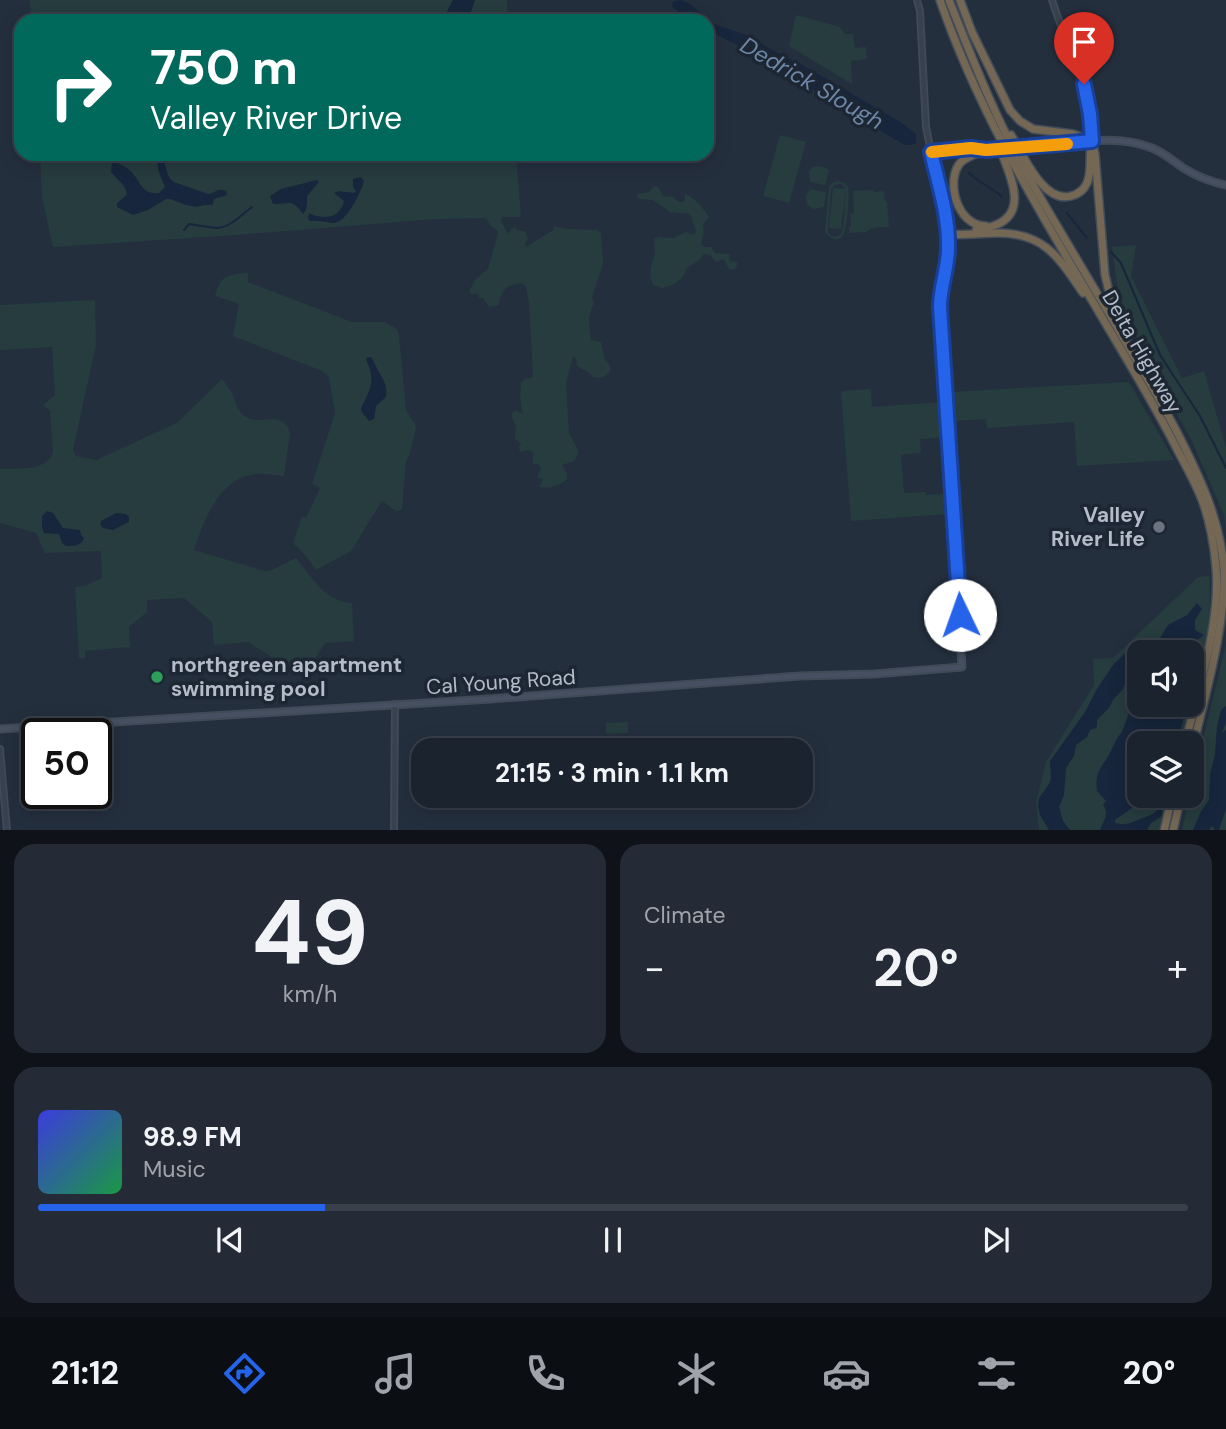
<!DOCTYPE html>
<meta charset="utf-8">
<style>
:root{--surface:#1b232e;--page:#242b36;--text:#f1f3f6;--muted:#a0a4aa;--line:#39404a;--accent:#2563eb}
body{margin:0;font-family:"DM Sans",sans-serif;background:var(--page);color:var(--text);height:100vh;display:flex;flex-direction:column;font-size:26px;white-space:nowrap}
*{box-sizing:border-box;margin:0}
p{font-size:23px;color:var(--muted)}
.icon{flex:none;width:38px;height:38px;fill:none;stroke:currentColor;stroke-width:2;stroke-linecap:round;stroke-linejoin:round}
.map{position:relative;height:830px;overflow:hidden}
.panel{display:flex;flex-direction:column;gap:14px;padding:14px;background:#0f1319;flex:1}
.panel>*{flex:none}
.banner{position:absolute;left:14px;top:14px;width:700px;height:147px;border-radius:21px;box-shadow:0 4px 18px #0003,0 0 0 2px var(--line);background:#00695c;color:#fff;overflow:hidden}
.buttons{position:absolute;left:1127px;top:640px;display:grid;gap:14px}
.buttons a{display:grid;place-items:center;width:77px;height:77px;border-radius:14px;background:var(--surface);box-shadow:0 4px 18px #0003,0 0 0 2px var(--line);font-size:35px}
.speed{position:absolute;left:21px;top:718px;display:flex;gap:14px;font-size:35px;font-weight:700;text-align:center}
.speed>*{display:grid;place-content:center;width:91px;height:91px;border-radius:50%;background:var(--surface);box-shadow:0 4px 18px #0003,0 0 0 2px var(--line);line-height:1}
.speed .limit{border:4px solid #111;border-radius:10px;background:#fff;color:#111}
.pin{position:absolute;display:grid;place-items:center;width:60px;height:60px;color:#fff;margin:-72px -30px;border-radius:50% 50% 50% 0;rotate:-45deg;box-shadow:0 0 7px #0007}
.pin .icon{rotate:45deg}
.me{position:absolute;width:77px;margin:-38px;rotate:357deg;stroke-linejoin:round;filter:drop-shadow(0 0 5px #0008)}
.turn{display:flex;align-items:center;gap:24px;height:147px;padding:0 21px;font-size:32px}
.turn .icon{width:91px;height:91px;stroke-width:2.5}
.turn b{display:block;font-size:49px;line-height:60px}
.big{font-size:52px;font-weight:700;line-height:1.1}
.panel .widget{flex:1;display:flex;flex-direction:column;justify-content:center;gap:10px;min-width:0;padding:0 24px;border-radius:21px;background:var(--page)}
.panel .dial{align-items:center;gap:0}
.dial b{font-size:91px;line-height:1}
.song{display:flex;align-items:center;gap:21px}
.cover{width:84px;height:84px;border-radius:10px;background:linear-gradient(135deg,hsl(240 70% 55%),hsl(140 70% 35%))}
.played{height:7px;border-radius:4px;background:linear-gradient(90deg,var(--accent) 25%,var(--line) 25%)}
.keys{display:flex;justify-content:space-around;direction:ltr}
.heat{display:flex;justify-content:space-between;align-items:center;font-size:38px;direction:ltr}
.panel .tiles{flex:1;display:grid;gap:14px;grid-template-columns:1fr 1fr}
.widget:last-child{grid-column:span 2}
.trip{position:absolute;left:411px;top:738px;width:402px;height:70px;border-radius:21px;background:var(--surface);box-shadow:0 4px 18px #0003,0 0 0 2px var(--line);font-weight:700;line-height:70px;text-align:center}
.menu{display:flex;height:112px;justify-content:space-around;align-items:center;background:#0b0e12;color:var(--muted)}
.menu .icon{width:49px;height:49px}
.menu .selected{color:var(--accent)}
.menu b{font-size:32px;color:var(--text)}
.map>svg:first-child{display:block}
.green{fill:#263c3f;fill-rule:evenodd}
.water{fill:#17263c}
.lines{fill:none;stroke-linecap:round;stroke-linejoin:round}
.stream{stroke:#17263c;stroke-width:2}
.tertiary-casing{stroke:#414a57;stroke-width:8}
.secondary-casing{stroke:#414a57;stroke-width:9}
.motorway-casing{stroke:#434c59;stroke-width:10}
.tertiary{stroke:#38414e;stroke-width:4.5}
.secondary{stroke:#465061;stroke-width:5}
.motorway{stroke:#746855;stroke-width:7}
.secondary-bridge-casing{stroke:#414a57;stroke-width:9;stroke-linecap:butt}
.secondary-bridge{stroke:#465061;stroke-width:5}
.route-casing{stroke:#184099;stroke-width:18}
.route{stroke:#2563eb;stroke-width:12}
.slow{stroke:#f59e0b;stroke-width:12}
.worship-dot{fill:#6b7280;stroke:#1d2633;stroke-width:2.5}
.leisure-dot{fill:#2e9e5b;stroke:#1d2633;stroke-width:2.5}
.labels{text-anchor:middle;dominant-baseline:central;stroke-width:7;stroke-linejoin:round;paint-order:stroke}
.street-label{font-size:21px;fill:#b4bcc9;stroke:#1d2633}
.poi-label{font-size:21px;font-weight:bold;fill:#b4bcc9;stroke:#1d2633;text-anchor:end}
.water-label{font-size:23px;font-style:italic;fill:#6d86a8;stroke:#1d2633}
</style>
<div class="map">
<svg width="1226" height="831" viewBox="0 0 1226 831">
<rect width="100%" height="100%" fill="#242f3e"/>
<g class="green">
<polygon points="30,0 507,0 508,21 31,21"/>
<polygon points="796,15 840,27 845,34 853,34 855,48 866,47 867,59 851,61 852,84 789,46"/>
<polygon points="780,135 806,142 789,203 763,196"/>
<path d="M40,154H516L521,217H502L501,222L504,226L507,233L510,232L514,227L518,231H525L528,239L525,244L526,247L553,230L554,226L567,229L597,230L601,233L603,264L592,297L594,303C587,316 589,326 591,340L601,342L605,360L610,365V372L602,378L593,377L589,373L577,366L576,359L573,357L566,383L569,433L578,450V455L574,461L562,465L567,473V479C560,486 549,489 539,487L543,479L537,477L541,468L538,464H533V452L528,450L520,452L519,447L521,443L515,439L516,426L512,418V413L516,410L523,414C520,406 520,392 521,383L525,379L533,377L529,303L526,287L522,283C506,285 501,289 499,305L489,307L483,298H479V294H471L469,291L476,279L488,269L498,233V231L491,226L486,218L436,219L235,235L53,247L42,197Z"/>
<polygon points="816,166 824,167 829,170 825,185 810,182 809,172 812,167"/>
<path d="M837,181L845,183C846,185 848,186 848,188C850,193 847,231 843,235C837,244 828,237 825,231L829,187L832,183ZM841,184L846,189L833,188L829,228L841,229L846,190L843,230L840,235L834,237L829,234L828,229L831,189L835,185Z"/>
<path d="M654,186L658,187L663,196L667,197L671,196L679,202H684L685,194C698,200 701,206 709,217L703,224L704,232L701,244L704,247H711L715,253L730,254L729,261L737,262V265L735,270L729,269L724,259L716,262L710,255L704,254L698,261L687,268L682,278L672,285L663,288L653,285L650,276L651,267L655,252L654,239L659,237L673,238L686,232L694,235L696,231L690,214L670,212L653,200L639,199L637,197L638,194L649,192Z"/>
<polygon points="810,189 826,192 824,207 814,209 807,205 806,196"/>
<path d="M873,190L874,192L884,191L885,201L887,202L889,227C881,227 871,227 866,232L849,233V227L851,226L850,214L854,213L853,191Z"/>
<polygon points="1136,245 1131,276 1182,378 1204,371 1226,448 1226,529 1224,515 1192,441 1152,371 1129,320 1118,293 1112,247"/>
<path d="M248,273V282L352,322H384L397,329L399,335L406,410L415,424L416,428L410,453L406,461L402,509L399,511H396L382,501L351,551L316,570L305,555L293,543L302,517L306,518L320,488L312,484L335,413L329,377L322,371L233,336L239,304L215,296C221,275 226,275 248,273Z"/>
<path d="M95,300L96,345L73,450L76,456L96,460L177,423L222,379C226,384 229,388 232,393C236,402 237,412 246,417C262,426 283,409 290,433L284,476C274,475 264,473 255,474C219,479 204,520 194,550L265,571L272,570L296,558C312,577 325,602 352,603L354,641L325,643L303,677L248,642L214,645L212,622L184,598L147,600V612L129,627L130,647L85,651V658H79L75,587L85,586L102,578L101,551L45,553L36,533L0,523V469C17,468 47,472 53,452L50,411L43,405L55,395L52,347L0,350V305Z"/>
<polygon points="1129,382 1174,460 1077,466 1074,422 987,428 986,419 953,421 951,392"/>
<polygon points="871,389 872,407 940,402 941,437 920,439 921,453 901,455 904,493 926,492 926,495 945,494 947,514 851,521 841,391"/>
<polygon points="1209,576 1210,607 1209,627 1192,701 1192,653 1139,653 1139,705 1191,705 1181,744 1139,744 1139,796 1168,796 1160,830 1039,830 1036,803 1046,762 1094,685 1093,659 1113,658 1198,577"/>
<polygon points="1226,644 1226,830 1182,831 1189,796 1192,796 1192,785"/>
<polygon points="628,722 628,733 606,734 606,723"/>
</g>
<g class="water">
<polygon points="453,0 475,0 471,12 464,21 442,21"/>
<path d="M682,0L690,4L714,24L749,36L772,50L806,67L902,123L916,134V144L905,145C839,108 776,62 707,30V21H693L673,8L672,3L674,1Z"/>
<path d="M109,154H117L118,163C121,165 125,166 128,169C141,178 139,195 159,193L165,187C161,176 155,169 159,157L163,159C167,167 166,177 174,182L208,194C215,193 218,187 226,191L227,195L214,199L213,205H205L196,207L186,205L170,199H166L148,210L133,215L117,207V203L127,195C126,184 117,180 111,172L112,162Z"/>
<path d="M361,177L364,181C361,192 347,222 334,223C326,223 319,220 310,221L308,219L309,213C323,220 340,219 344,201L334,193L339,191L354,193L356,191L353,187V179Z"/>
<path d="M317,180L319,182L307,196C307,201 308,210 303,214C292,198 289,204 273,204L270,196L281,189Z"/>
<path d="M371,357C375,362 376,368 380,374C385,383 387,386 386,397L376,406L374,419L369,421L362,412L361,408C366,398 373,387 371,375C371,369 367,364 366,358Z"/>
<path d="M47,511L53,513L63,528L80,530L81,535L84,538C82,546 73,546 66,546L62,543L59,534L44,533L42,527V516Z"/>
<polygon points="116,513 126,514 129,517 129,522 113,530 103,528 100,524 101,521"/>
<path d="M1197,603L1202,609L1195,620V630L1204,635C1190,646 1172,653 1155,653L1152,644L1160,638L1168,625L1187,615Z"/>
<polygon points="1132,650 1136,651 1138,653 1134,667 1128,674 1123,689 1113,700 1109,708 1097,720 1097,726 1096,728 1090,730 1087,737 1076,745 1074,756 1066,768 1064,795 1059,807 1063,821 1070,830 1049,830 1040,815 1038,806 1039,798 1049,784 1051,778 1050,761 1085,712 1097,689 1113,665 1125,653"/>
<path d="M1139,685V705H1187L1177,744H1139V796H1141L1136,805L1115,820V823C1124,825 1129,824 1138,820C1153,814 1153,816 1163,803L1162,816L1151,823L1147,830H1100C1103,821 1110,814 1103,805L1106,801L1097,791C1095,775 1099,770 1107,758C1113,749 1115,739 1122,732Z"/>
<polygon points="1226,706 1226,722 1222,733 1226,730 1226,809 1219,830 1215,830 1212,826 1209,830 1193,830 1200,813 1209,800 1210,775 1215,754 1217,726 1221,710"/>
</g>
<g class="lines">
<g class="stream">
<path d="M969,173C979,183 992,187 1002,197"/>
<polyline points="1067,213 1087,238"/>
<path d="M184,230L189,224C197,225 210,228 218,228C231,227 242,214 252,207"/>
<polyline points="1111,252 1121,263 1160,355 1200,416 1226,468"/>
</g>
<defs>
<g id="tertiary">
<polyline points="917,0 920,11 926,127 931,152"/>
<path d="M1052,0C1068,51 1091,85 1092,140"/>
<polyline points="0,749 7,831"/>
<polyline points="394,831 395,704"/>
</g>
<g id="secondary">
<path d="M1032,147C1072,144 1114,133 1152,148C1165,153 1174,162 1185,169C1198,177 1211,182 1226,185"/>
<path d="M0,729L491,699L800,676L874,674L962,667L940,307C940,287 948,268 948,248C949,216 938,183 931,152L972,148L983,149"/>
</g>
<g id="motorway">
<path d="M940,0C980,116 1042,215 1103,319C1129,363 1156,407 1179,453C1187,468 1196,484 1202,500C1210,521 1214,545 1216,567C1221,622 1198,690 1185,744"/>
<path d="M949,0C974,63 998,125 1032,183C1063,237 1095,289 1126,343C1145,375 1164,406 1181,440C1202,482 1220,521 1224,569C1226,626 1205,695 1192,751"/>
<polyline points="960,0 972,32 1010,110 1020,121 1033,129 1073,134 1092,141"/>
<path d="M1011,135C1023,154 1043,204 1071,196C1079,194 1084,190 1087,183C1092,172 1089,157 1091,145"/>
<polyline points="1092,141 1095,154 1105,275 1111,300 1128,337"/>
<path d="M986,226C956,226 945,179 961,162C968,156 978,153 986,150"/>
<path d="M976,230C982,230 987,228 993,226C1030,214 1010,175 1000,149"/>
<path d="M948,234C965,236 981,233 998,233C1045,233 1059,258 1083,293"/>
<polyline points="1164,831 1172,796"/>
<polyline points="1173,831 1181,796"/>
</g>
</defs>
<use href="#tertiary" class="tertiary-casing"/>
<use href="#secondary" class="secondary-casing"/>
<use href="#motorway" class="motorway-casing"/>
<use href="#tertiary" class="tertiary"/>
<use href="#secondary" class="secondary"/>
<use href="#motorway" class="motorway"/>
<defs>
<polyline id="secondary-bridge" points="986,150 1032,147"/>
</defs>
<use href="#secondary-bridge" class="secondary-bridge-casing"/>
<use href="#secondary-bridge" class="secondary-bridge"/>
</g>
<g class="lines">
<defs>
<path id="route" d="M960,615L940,307C940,287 948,268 948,248C949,216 938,183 931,152L971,148L986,150L1092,141L1090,114L1084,84"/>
</defs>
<use href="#route" class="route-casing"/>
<use href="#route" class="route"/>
<polyline class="slow" points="932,152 971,148 986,150 1067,144"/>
</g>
<circle class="worship-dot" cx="1159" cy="527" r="7"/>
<circle class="leisure-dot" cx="157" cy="677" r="7"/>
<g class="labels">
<g class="street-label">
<text transform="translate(1142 352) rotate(60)">Delta Highway</text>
<text transform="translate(501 682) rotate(-4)">Cal Young Road</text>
</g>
<g class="poi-label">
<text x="1145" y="515">Valley<tspan x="1145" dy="24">River Life</tspan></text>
<text x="171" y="665" text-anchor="start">northgreen apartment<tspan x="171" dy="24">swimming pool</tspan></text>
</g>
<g class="water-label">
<text transform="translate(812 83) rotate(30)">Dedrick Slough</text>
</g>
</g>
</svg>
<div class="buttons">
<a><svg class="icon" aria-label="sound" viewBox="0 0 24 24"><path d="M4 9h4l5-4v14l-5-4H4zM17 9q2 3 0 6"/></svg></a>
<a><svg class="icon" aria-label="layers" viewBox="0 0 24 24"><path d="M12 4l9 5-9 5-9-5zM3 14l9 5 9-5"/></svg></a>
</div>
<div class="speed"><div class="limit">50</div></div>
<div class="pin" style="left:1084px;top:84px;background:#d93025"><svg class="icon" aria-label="arrive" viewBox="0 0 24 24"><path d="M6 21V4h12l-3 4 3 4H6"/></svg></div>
<svg class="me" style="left:960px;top:615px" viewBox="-20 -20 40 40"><circle r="19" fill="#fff"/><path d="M0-13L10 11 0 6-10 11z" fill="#2563eb"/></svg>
<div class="trip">21:15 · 3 min · 1.1 km</div>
<div class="banner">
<div class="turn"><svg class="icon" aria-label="right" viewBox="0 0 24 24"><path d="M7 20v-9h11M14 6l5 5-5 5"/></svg><div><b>750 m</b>Valley River Drive</div></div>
</div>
</div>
<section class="panel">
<div class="tiles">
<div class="widget dial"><b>49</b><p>km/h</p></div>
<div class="widget"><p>Climate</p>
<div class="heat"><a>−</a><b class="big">20°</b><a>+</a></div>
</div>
<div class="widget">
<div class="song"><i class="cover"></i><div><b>98.9 FM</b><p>Music</p></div></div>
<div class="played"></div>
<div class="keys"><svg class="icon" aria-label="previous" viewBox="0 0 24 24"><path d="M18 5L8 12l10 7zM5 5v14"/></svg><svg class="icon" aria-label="pause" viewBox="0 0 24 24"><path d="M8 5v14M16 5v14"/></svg><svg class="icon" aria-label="next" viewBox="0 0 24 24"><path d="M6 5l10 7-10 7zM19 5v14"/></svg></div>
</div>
</div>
</section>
<nav class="menu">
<b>21:12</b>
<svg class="icon selected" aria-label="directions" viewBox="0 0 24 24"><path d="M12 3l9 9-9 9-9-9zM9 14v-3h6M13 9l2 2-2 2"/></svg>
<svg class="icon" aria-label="music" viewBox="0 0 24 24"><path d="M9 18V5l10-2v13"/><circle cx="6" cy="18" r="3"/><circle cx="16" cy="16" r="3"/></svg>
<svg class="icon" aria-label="phone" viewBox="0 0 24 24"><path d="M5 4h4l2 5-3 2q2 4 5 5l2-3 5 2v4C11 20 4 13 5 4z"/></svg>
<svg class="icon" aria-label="climate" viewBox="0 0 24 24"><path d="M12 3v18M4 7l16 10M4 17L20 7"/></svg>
<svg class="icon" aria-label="car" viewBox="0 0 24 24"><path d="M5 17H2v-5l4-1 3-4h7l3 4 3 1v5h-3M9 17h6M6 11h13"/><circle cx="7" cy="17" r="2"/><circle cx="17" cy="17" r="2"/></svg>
<svg class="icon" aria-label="filters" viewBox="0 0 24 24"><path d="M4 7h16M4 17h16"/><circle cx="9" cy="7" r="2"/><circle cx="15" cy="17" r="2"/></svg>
<b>20°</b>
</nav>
